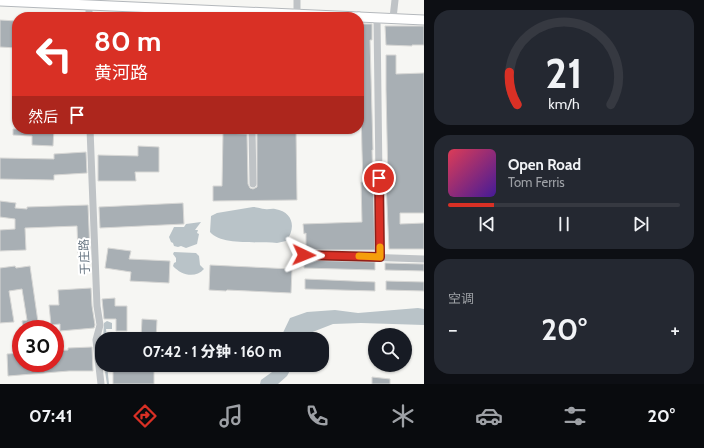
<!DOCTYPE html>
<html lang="zh">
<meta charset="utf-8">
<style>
:root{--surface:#171b24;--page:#242831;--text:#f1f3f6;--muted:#9ea1a6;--line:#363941;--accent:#d93025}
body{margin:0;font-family:Cabin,"Noto Sans SC",sans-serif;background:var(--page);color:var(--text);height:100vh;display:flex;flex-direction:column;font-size:15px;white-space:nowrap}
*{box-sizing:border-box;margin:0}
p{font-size:13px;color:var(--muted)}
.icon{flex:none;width:22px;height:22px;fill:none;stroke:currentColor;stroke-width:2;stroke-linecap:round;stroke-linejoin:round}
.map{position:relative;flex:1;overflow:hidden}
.sheet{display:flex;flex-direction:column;gap:10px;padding:10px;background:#0d0f14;width:280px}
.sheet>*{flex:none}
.guide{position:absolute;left:12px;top:12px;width:352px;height:122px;border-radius:16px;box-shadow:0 1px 3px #0004;background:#d93025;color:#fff;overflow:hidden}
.buttons{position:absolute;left:368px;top:328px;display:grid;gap:8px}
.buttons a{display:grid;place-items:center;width:44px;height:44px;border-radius:50%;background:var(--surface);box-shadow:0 1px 3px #0004;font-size:20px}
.speed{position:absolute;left:12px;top:320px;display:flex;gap:8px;font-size:20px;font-weight:700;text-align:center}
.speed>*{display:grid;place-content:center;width:52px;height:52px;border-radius:50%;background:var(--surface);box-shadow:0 1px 3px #0004;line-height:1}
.speed .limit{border:6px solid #d22;background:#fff;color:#111}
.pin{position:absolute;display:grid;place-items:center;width:34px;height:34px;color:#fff;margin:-17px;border:2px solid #fff;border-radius:50%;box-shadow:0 1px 4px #0007}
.me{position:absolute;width:44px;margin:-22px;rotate:92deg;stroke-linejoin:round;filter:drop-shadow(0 0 3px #0008)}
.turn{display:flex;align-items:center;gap:14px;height:84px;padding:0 16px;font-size:18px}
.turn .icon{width:52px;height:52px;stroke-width:2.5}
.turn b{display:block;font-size:28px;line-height:34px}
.then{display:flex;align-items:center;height:38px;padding:0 16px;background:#0003;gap:8px;font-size:15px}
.big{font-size:30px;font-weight:800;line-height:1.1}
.sheet .tile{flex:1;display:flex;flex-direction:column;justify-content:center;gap:6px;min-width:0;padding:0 14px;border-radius:16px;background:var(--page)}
.sheet .dial{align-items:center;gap:0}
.dial svg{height:104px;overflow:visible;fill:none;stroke:var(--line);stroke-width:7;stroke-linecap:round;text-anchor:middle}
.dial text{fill:var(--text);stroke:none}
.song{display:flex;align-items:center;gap:12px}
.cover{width:48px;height:48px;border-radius:6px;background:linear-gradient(135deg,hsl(350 70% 55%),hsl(260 70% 35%))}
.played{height:4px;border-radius:2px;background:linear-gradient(90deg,var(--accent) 20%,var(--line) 20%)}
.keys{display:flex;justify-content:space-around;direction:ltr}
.heat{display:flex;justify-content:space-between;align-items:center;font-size:22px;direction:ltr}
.trip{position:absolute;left:95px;top:332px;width:234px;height:40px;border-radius:16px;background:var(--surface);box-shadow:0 1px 3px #0004;font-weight:800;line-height:40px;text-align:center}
.menu{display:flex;height:64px;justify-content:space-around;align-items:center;background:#090b0e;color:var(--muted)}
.menu .icon{width:28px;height:28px}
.menu .selected{color:var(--accent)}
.menu b{font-size:18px;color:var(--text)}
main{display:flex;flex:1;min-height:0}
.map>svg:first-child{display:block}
.water{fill:#b9c3c8}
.building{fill:#a8afb4;stroke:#d7d7d5}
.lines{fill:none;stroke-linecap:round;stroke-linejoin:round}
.secondary-casing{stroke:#b4b8bc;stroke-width:11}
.minor{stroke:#bfc3c6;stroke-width:7}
.secondary{stroke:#fff;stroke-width:9}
.route-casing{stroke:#8d1f18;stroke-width:10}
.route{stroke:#d93025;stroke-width:7}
.slow{stroke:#f59e0b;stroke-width:7}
.labels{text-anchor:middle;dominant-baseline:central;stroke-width:4;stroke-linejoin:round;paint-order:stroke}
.street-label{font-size:12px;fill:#677582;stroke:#fff}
</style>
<main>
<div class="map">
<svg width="424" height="384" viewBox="0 0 424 384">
<rect width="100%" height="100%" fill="#f6f6f3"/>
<g class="water">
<path d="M253,207C257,207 261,209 265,209C268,210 272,208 275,209C294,212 296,229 286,241L277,243C259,241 222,246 210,232L211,216L217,213Z"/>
<polygon points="201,222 195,230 198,230 197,233 199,234 197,244 186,248 181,246 178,247 174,246 173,243 171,242 169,237 174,227 184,227 186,224"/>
<path d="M174,252L196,253L199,256L200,265L204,269C195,279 181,275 173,266L174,263L176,262V258L173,254Z"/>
<polygon points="418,308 424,309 424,325 361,323 333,324 310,333 307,339 280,339 290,318 307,312 335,310 358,313"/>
<polygon points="107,321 112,323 112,329 106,329 107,339 103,339 104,323"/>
<polygon points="104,365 107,365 109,384 107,384"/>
<polygon points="273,365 293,365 287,376 278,384 260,384 261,380 272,372"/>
</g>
<g class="building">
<polygon points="0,20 17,21 17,48 0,47"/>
<polygon points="359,24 372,24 372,40 370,40 373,150 372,150 375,250 306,250 306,233 304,234 303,224 362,222 361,182 363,182 362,151"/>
<polygon points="385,26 424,26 424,45 412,45 412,46 386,45"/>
<polygon points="386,55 396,55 396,74 424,73 424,213 400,213 400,224 424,223 424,249 389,249 386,182 388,182 386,89"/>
<polygon points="13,129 54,129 53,146 32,145 32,136 13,135"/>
<polygon points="257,129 296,129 297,200 213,201 213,186 222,186 223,133 247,134 248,184 250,188 253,189 257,187"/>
<polygon points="138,146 159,147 159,172 135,172 136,181 98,181 98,155 138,156"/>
<polygon points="86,152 87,173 54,175 54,180 0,179 0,158 54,159 54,154"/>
<polygon points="0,201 16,203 15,208 27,209 27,207 88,205 90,253 78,253 77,226 25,228 26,250 0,251 0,230 15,229 15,219 0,217"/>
<polygon points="183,203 184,224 100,228 99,207"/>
<polygon points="108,248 131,251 129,259 170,261 169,283 130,281 131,272 105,268"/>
<polygon points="304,260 375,262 375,270 304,268"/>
<polygon points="385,263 424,264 424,271 385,270"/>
<polygon points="210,265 292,269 291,293 227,290 226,291 209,290"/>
<polygon points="15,266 16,268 30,266 39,329 23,329 22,321 27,320 22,289 9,291 14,322 0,323 0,268"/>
<polygon points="305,279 375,282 375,291 305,289"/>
<polygon points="386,281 424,282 424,291 386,290"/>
<polygon points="91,288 92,306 95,325 94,328 60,331 60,324 51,325 49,305 59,305 58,290"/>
<polygon points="115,298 115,306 127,306 127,331 116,331 116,319 104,319 102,299"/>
<polygon points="142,319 157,320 156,339 141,338"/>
<polygon points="92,347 93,371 69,371 8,376 7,354 21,353 21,363 55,363 55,351 68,350 68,348"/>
<rect x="113" y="367" width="41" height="17"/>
<polygon points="372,377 390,379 390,384 372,384"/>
</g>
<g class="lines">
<defs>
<g id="secondary">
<polyline points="0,1 359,17"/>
<polyline points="359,17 424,20"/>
</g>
</defs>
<use href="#secondary" class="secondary-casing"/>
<g class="minor">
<polyline points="297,14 297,0"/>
<polyline points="89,17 89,6"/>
<polyline points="377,18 380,257"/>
<polyline points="393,18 395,0"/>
<polyline points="90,129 97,306 100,325 96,340 101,384"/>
<polyline points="252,129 253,184"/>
<polyline points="304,255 424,259"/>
</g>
<use href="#secondary" class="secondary"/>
</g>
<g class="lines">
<defs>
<polyline id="route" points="304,255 380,257 379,178"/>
</defs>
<use href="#route" class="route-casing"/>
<use href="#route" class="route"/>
<polyline class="slow" points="359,256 380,257 380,247"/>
</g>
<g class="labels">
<g class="street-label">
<text transform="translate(84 257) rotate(-92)">于庄路</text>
</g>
</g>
</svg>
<div class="buttons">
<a><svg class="icon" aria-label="search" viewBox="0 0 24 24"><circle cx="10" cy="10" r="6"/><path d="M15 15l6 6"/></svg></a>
</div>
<div class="speed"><div class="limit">30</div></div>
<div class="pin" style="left:379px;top:178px;background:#d93025"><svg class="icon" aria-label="arrive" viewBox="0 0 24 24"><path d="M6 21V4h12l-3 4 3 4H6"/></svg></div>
<svg class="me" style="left:304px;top:255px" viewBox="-20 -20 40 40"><path d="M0-17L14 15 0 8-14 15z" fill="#d93025" stroke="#fff" stroke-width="4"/></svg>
<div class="trip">07:42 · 1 分钟 · 160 m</div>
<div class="guide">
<div class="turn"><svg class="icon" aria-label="left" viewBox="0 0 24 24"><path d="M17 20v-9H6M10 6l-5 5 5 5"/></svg><div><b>80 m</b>黄河路</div></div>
<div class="then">然后<svg class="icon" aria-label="arrive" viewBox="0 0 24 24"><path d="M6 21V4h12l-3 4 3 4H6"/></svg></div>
</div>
</div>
<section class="sheet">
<div class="tile dial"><svg viewBox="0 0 100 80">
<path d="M14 69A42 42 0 1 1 86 69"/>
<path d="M14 69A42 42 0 0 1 8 44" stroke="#d93025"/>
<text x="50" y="56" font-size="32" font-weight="700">21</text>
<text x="50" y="72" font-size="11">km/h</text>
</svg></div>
<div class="tile">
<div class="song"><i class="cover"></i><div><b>Open Road</b><p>Tom Ferris</p></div></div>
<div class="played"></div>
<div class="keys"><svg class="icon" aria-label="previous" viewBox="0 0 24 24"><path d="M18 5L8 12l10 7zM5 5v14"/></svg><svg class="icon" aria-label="pause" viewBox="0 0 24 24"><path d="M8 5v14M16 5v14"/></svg><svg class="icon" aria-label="next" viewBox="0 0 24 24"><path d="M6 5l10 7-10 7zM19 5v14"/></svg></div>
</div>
<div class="tile"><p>空调</p>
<div class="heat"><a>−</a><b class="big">20°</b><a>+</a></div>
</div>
</section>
</main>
<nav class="menu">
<b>07:41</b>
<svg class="icon selected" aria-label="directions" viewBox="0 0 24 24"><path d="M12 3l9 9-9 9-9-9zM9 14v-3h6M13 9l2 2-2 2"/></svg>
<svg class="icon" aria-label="music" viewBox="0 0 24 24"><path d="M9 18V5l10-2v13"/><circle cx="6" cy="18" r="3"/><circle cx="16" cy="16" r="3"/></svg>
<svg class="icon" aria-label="phone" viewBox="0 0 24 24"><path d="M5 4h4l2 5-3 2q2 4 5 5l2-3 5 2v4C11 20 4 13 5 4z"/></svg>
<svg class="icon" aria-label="climate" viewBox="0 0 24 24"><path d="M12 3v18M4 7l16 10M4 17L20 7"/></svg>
<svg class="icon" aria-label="car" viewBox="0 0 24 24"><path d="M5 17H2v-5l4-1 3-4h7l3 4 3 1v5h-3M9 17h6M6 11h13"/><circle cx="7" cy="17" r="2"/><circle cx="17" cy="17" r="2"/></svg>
<svg class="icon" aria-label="filters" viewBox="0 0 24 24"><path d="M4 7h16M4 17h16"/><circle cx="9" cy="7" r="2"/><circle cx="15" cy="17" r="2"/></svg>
<b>20°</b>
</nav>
